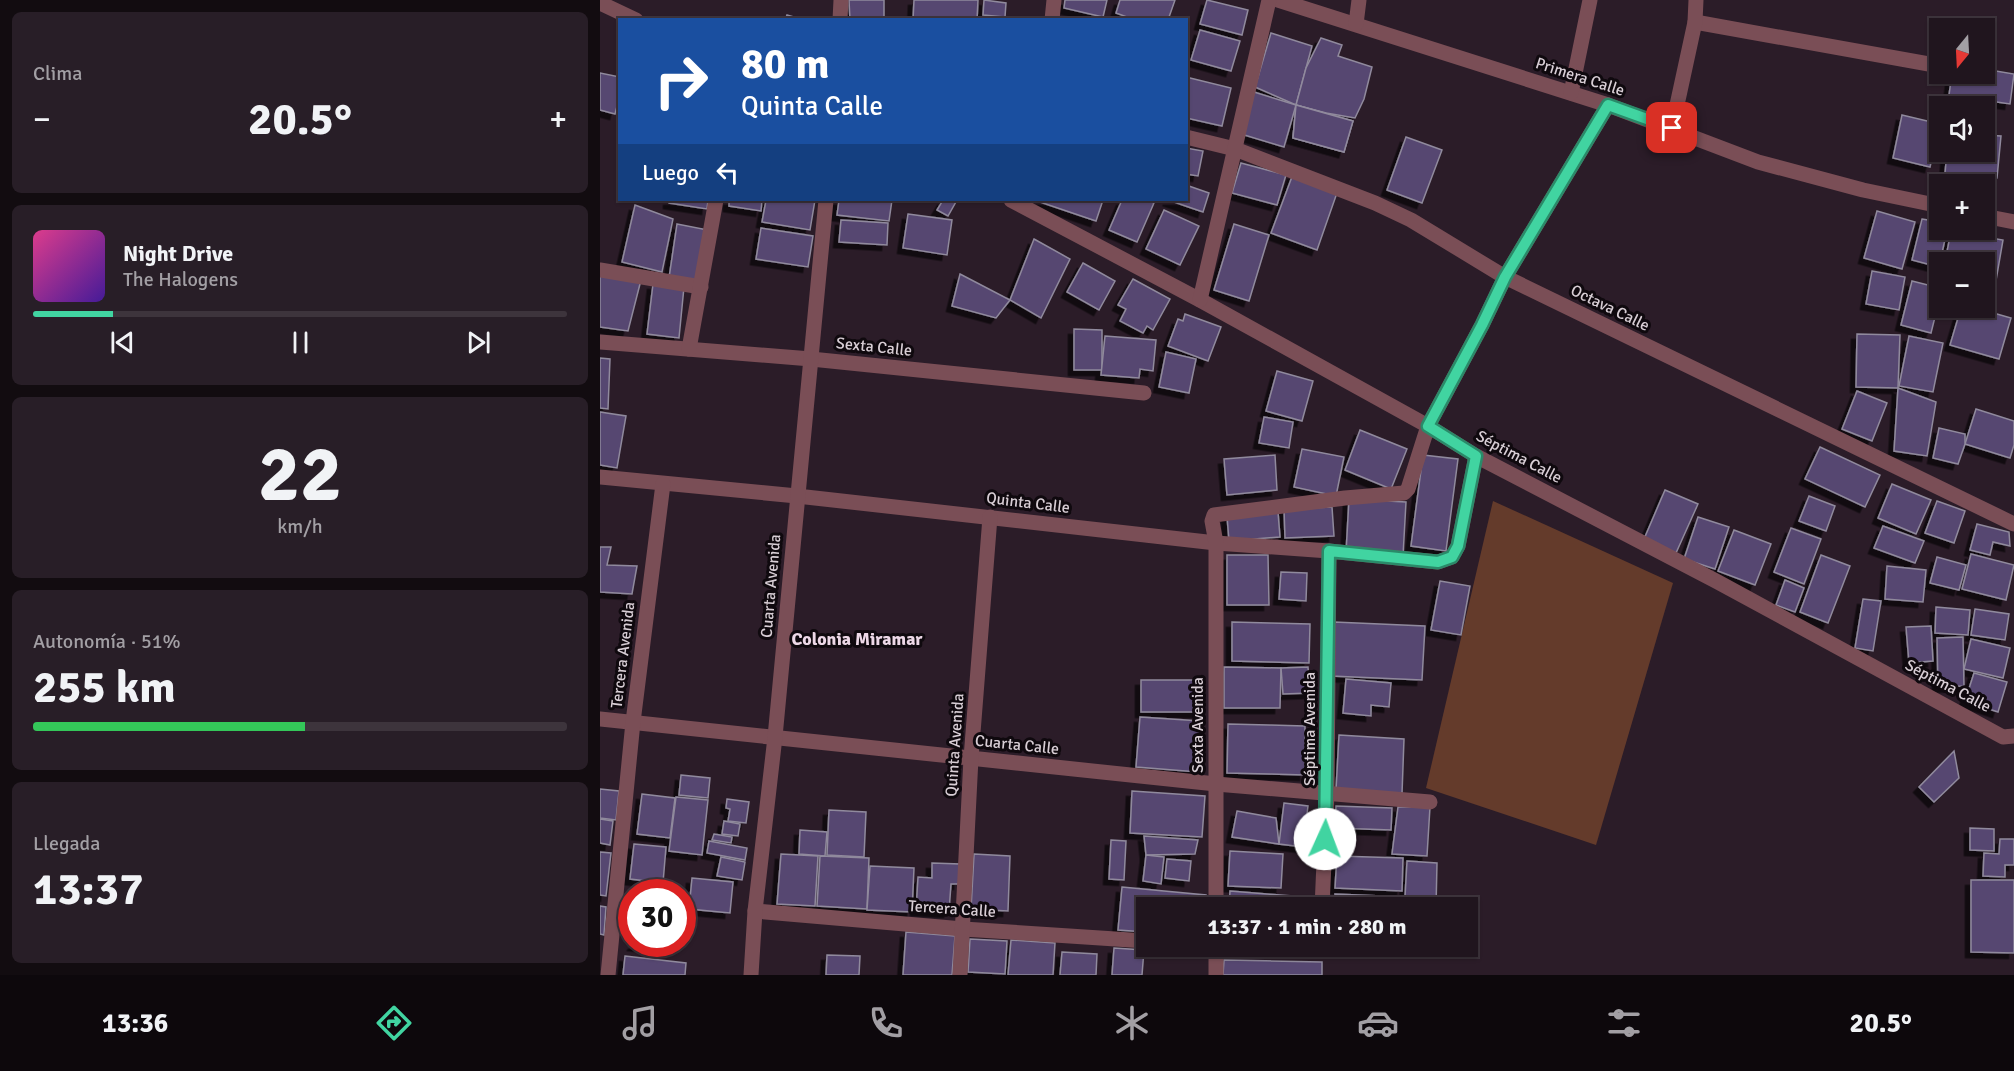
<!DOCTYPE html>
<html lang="es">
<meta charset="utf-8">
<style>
:root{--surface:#20151e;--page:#281e27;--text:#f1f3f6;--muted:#a29fa4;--line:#3d343c;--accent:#41d4a1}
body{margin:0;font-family:Signika,sans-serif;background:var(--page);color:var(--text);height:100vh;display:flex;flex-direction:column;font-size:22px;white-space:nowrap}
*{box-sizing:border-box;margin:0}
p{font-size:20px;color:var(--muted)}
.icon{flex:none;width:33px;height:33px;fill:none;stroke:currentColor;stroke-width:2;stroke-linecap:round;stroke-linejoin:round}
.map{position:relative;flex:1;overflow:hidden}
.details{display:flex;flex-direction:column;gap:12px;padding:12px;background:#120c10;width:600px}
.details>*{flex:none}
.banner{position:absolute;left:18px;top:18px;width:570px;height:183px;border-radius:0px;box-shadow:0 2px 4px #0004,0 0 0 2px var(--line);background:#1a4fa0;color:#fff;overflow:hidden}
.needle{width:39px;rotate:198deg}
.buttons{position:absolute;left:1329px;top:18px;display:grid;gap:12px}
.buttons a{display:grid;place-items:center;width:66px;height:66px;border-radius:0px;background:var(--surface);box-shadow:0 2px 4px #0004,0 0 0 2px var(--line);font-size:30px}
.speed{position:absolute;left:18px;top:879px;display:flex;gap:12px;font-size:30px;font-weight:700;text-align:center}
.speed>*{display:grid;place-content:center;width:78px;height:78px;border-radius:50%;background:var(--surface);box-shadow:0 2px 4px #0004,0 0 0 2px var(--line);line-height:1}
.speed .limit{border:9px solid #d22;background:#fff;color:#111}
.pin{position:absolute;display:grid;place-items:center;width:51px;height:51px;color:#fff;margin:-26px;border-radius:12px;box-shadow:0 3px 9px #0006}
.me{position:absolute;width:66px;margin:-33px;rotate:2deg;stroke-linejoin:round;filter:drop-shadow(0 0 4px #0008)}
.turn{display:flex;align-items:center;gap:21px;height:126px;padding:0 24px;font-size:27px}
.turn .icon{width:78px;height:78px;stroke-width:2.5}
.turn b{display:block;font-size:42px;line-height:51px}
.then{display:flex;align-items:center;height:57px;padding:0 24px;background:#0003;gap:12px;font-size:22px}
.big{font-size:45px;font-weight:700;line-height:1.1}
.details .widget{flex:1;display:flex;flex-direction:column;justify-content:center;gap:9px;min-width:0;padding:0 21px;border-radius:9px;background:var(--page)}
.details .dial{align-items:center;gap:0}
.dial b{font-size:78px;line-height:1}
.song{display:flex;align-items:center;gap:18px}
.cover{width:72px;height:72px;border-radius:9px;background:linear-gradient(135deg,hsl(330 70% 55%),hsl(260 70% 35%))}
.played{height:6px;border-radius:3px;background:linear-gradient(90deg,var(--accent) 15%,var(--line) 15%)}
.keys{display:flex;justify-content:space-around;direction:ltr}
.heat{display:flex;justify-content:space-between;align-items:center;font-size:33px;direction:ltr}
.charge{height:9px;border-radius:4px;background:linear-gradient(90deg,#34c759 51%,var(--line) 0)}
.trip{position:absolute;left:536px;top:897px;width:342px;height:60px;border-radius:0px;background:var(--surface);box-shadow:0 2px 4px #0004,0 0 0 2px var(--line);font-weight:700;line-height:60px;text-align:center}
.tabs{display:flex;height:96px;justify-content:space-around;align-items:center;background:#0d080c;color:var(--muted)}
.tabs .icon{width:42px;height:42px}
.tabs .on{color:var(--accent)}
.tabs b{font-size:27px;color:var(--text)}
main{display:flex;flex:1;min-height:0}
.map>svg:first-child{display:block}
.green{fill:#643b2b}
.building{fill:#574771;stroke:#908a9d;stroke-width:1.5;filter:url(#shadow)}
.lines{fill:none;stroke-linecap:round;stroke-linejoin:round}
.minor{stroke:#7a4e56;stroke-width:15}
.route-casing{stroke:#2a8a69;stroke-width:15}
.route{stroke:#41d4a1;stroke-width:10}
.labels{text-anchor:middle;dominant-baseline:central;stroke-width:6;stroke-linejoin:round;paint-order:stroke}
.street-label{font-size:16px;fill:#d8ced5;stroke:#0f090e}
.neighbourhood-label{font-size:18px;font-weight:bold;fill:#edd8e7;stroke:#0f090e}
</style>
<main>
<section class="details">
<div class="widget"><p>Clima</p>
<div class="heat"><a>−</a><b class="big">20.5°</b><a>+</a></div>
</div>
<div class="widget">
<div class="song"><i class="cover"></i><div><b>Night Drive</b><p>The Halogens</p></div></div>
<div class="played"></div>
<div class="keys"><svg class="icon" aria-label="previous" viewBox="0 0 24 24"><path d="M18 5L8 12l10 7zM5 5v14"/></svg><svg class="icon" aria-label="pause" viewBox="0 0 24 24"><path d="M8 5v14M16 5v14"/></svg><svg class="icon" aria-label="next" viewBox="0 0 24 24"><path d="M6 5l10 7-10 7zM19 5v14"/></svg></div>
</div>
<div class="widget dial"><b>22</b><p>km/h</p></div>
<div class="widget"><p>Autonomía · 51%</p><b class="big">255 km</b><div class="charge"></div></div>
<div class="widget"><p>Llegada</p><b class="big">13:37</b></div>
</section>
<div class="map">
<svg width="1414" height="975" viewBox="0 0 1414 975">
<defs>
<filter id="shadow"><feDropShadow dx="-5.5" dy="5.5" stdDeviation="0" flood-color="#0009"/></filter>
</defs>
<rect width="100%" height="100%" fill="#2b1c28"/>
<polygon class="green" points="893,501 1073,583 996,845 826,788"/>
<g class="building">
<polygon points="249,0 284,0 284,20 250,20"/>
<polygon points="314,0 378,0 377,20 313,20"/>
<polygon points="384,0 406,3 405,17 383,15"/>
<polygon points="465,0 507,0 503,17 464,8"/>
<polygon points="520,0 575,0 568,20 535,20 516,13"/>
<polygon points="607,0 648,10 642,35 600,24"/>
<polygon points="187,15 204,20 185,20"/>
<polygon points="600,30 640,41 631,71 591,60"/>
<polygon points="671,33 712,46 696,105 655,87"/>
<polygon points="721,38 742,45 738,56 772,67 764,99 755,118 726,113 696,105 706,68"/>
<polygon points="1384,69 1414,74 1410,104 1349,95 1352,74 1384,74"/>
<polygon points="0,73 20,77 20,95 15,114 0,110"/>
<polygon points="586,77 631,88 622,126 586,118"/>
<polygon points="654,92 696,105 684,147 641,134"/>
<polygon points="696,105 753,121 744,152 693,138"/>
<polygon points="696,105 753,121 744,152 693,138"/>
<polygon points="1302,115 1340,124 1330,167 1293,158"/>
<polygon points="1384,135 1401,136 1397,178 1345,173 1347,152 1384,152"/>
<polygon points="806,137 842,150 822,203 787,190"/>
<polygon points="586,148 603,151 598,176 586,174"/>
<polygon points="641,163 686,175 677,205 632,193"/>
<polygon points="693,174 738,190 717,250 671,233"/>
<polygon points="586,185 609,193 603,212 568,200 586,200"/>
<polygon points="69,200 108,200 107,209 69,203"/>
<polygon points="129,200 162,200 161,211 129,206"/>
<polygon points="166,200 215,200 210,230 162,222"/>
<polygon points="239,200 292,200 289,221 237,215"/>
<polygon points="343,200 357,200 348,216 337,210"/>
<polygon points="434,200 503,200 496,221"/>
<polygon points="522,200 547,200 554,203 537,242 509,230"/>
<polygon points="35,205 73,219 62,272 22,262"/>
<polygon points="564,210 599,226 580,265 546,249"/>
<polygon points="1277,211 1315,222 1302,269 1264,258"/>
<polygon points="308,214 352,220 347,255 303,248"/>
<polygon points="1322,219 1340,222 1340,230 1347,230 1339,267 1312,260"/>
<polygon points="241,220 288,223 287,245 239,242"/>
<polygon points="77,224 108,230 100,280 69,278"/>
<polygon points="634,224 669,235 649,301 614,290"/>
<polygon points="161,228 213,236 208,267 156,259"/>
<polygon points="1351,231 1403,240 1394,292 1384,290 1384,262 1345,262"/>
<polygon points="434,239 470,259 441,318 410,300"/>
<polygon points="483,263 515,281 499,310 467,292"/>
<polygon points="1272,271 1305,277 1299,310 1266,304"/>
<polygon points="0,274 41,280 28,331 0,327"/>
<polygon points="360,274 410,300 396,318 352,306"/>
<polygon points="533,279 570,299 553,330 547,326 543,333 520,321 526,309 518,305"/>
<polygon points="1312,281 1340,288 1340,297 1331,333 1301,325"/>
<polygon points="53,284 84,287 79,338 47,334"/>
<polygon points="1361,308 1376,308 1411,318 1399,359 1350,345"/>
<polygon points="585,314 621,327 608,361 568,346 578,319 583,321"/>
<polygon points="474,329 502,330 502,370 474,370"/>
<polygon points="1257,334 1300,335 1298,388 1256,387"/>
<polygon points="505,336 556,340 553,371 540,369 539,378 501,375"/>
<polygon points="1309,336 1343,343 1333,392 1299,386"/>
<polygon points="566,352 596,359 589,393 559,387"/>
<polygon points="0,358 10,359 8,409 0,408"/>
<polygon points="677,371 713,381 702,421 666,411"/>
<polygon points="1298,388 1336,402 1327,456 1294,451"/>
<polygon points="1257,391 1287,403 1272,441 1242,429"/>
<polygon points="1376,409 1414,421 1414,445 1410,458 1365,444"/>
<polygon points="0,412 26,416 17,468 0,465"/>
<polygon points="664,417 693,422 689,448 659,443"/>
<polygon points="1339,428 1365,434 1365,444 1358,464 1333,458"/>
<polygon points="760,430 807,449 791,489 745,470"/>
<polygon points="1220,447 1280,475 1265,507 1205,479"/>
<polygon points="702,449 744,457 736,496 694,487"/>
<polygon points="675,455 677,490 627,495 624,459"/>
<polygon points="823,455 858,459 846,551 811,546"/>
<polygon points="1292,484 1331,500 1316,534 1278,518"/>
<polygon points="1065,490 1098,504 1076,553 1044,539"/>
<polygon points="1209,496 1235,506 1226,531 1199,521"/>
<polygon points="749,499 806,502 803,556 746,553"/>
<polygon points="1337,501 1365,511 1354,543 1325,533"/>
<polygon points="732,507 734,536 685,538 684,509"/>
<polygon points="678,512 680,537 629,541 627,516"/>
<polygon points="1098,517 1129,527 1115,569 1084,559"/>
<polygon points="1377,524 1409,532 1410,546 1393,542 1390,555 1370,550"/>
<polygon points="1283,526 1324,541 1315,563 1274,548"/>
<polygon points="1191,528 1221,539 1204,584 1174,572"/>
<polygon points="1134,530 1171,544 1155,585 1118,571"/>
<polygon points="0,547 11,547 7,565 37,566 32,594 0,592"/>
<polygon points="1371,554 1414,565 1406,600 1362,589"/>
<polygon points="627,555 668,555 669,605 627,605"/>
<polygon points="1221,555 1250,566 1228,623 1200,612"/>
<polygon points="1337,557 1366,565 1359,590 1330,583"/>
<polygon points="1287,566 1326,570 1323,602 1285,599"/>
<polygon points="681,572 707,573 706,601 679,599"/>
<polygon points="1185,580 1204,588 1195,612 1176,605"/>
<polygon points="840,581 870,586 861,635 831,630"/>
<polygon points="1263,599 1281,601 1273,651 1255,648"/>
<polygon points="1336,607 1370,610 1368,635 1335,633"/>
<polygon points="1375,609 1409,614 1405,640 1371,635"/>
<polygon points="632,622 710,624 709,663 632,661"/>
<polygon points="734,622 825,626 822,680 731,676"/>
<polygon points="1331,626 1333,661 1309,663 1306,627"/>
<polygon points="1363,637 1364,686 1338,687 1337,638"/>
<polygon points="1371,639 1410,648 1403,678 1364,669"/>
<polygon points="624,667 681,668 680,708 624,708"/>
<polygon points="708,667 710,693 683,694 681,668"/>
<polygon points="1374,673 1407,682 1398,712 1365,701"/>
<polygon points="746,679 791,683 789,707 771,705 771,716 743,713"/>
<rect x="541" y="680" width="58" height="32"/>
<polygon points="540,717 601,721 598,772 536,767"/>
<polygon points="628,724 705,726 705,775 627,773"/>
<polygon points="739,735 804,739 802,794 736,790"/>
<polygon points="1354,751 1359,778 1334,802 1319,787"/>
<polygon points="81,775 110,778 108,798 79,795"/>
<polygon points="0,789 19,791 16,820 0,818"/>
<polygon points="532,791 605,796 602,837 530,833"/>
<polygon points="42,794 75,798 70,838 37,834"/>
<polygon points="76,797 108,800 102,855 69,851"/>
<polygon points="127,799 149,802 146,823 128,821 130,809 126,808"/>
<polygon points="684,803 708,806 703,847 679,844"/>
<polygon points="736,806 792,808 791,830 735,828"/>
<polygon points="798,807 830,807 827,856 792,854"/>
<polygon points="229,810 266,812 264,857 227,855"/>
<polygon points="637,811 676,818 679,844 632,837"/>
<polygon points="0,819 13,821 10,845 0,843"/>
<polygon points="124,821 140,824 138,836 122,834"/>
<polygon points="1370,828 1394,829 1394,851 1370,850"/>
<polygon points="200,830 227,832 225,856 199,854"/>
<polygon points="114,834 132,837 131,843 112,840"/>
<polygon points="544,836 598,840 595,854 546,855"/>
<polygon points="1400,839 1414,839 1414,865 1405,865 1405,877 1383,876 1384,853 1399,854"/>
<polygon points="511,840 526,841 524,880 509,879"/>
<polygon points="109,841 147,848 145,860 107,853"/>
<polygon points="34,844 66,847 63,883 30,879"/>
<polygon points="630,851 683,854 681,888 628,886"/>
<polygon points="0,852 11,853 6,896 0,895"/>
<polygon points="181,854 218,856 215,906 177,904"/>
<polygon points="374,854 410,856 408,911 371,909"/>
<polygon points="546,855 564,857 561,884 543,881"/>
<polygon points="220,856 269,858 267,909 217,906"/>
<polygon points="737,856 803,858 802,891 735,888"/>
<polygon points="121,857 145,862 142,880 117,876"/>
<polygon points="567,859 591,861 589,881 565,878"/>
<polygon points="807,861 837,863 836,908 735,908 735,894 805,897"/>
<polygon points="332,863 360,864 359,884 351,884 349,912 316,910 318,877 332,878"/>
<polygon points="270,866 314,868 312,912 267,910"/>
<polygon points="92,878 133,882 130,913 89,909"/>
<polygon points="1371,880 1414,880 1414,953 1371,952"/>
<polygon points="522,887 606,895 605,908 546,908 546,932 518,930"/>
<polygon points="630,891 693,896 692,908 629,908"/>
<polygon points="0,906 6,907 4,935 0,934"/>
<polygon points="306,932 355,936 352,975 303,975"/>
<polygon points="370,939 407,941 405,974 368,972"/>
<polygon points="411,940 455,943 453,975 408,975"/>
<polygon points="34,944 64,944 64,949 33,945"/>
<polygon points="514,948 544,950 542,975 512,975"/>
<polygon points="462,952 497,954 496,975 460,975"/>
<polygon points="227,955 260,956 259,975 226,975"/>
<polygon points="25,956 86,963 85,975 23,975"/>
<polygon points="624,960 722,962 722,975 623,975"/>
</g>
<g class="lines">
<g class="minor">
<polyline points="678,0 1008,105 1158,162 1263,190 1340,206"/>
<polyline points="0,3 36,20"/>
<polyline points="240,20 241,0"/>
<polyline points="452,20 454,0"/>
<polyline points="1095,22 1340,66"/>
<polyline points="756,24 759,0"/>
<polyline points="971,93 990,0"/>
<polyline points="1072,128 1095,22 1096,0"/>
<polyline points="586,137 635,149 775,203 811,220 905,277 1414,524"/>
<polyline points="411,200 600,300 828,426 876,456 1116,581 1403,737 1414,736"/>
<polyline points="1384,216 1414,222"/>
<polyline points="0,270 101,287"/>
<polyline points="600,300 669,0"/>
<polyline points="0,342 211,359 544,393"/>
<polyline points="89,349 116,200"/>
<polyline points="0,477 197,496 616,543 729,551 838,562 852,557 858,546 876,456"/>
<polyline points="0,719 616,784 830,802"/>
<polyline points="616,908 616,543 612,521 614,515 745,498 804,493 808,489 828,426 882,325 905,277 1008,105"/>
<polyline points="722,908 727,793 729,551"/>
<polyline points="155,911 363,929 546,941"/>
<polyline points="616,946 616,975"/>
<polyline points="636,946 708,951 717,950 719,946"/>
<polyline points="8,975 33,722 63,484"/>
<polyline points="151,975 155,911 175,737 226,200"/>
<polyline points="360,975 371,758 390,517"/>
</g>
</g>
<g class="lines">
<defs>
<polyline id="route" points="725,839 729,551 838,562 852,557 858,546 876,456 828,426 882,325 905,277 1008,105 1072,128"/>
</defs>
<use href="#route" class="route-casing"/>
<use href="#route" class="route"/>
</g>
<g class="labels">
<g class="street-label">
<text transform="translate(980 77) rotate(18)">Primera Calle</text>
<text transform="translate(1010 308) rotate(26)">Octava Calle</text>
<text transform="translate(274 347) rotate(6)">Sexta Calle</text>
<text transform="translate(919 457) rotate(28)">Séptima Calle</text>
<text transform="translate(428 503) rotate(7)">Quinta Calle</text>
<text transform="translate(171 586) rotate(-85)">Cuarta Avenida</text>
<text transform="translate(23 655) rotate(-83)">Tercera Avenida</text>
<text transform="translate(1348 686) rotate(28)">Séptima Calle</text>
<text transform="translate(598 725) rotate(-90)">Sexta Avenida</text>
<text transform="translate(710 729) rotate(-90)">Séptima Avenida</text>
<text transform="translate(355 745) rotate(-86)">Quinta Avenida</text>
<text transform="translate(417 745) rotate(6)">Cuarta Calle</text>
<text transform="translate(352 909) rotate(4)">Tercera Calle</text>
</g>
<g class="neighbourhood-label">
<text x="257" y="639">Colonia Miramar</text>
</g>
</g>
</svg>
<div class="buttons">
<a><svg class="needle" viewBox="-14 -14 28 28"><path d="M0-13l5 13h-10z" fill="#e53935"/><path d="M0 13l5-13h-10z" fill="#a29fa4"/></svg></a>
<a><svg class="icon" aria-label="sound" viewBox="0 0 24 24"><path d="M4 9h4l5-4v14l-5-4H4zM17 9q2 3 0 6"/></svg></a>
<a>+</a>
<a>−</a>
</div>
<div class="speed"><div class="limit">30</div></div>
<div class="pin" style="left:1072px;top:128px;background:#d93025"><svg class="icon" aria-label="arrive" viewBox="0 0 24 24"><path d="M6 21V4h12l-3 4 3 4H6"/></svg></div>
<svg class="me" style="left:725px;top:839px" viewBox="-20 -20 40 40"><circle r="19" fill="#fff"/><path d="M0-13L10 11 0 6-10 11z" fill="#41d4a1"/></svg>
<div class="trip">13:37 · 1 min · 280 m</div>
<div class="banner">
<div class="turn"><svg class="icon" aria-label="right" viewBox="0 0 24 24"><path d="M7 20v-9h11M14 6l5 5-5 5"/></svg><div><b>80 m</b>Quinta Calle</div></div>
<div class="then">Luego<svg class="icon" aria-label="left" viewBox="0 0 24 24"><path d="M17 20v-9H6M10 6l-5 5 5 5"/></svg></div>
</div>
</div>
</main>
<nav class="tabs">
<b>13:36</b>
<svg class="icon on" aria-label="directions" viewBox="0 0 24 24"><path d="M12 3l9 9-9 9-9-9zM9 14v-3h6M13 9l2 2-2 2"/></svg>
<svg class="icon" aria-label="music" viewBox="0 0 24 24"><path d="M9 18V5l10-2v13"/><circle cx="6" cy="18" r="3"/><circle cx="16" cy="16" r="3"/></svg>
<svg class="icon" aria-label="phone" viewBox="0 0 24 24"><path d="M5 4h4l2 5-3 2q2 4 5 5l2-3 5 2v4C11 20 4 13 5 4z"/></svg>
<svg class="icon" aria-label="climate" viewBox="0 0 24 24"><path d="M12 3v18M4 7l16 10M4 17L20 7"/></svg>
<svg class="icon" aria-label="car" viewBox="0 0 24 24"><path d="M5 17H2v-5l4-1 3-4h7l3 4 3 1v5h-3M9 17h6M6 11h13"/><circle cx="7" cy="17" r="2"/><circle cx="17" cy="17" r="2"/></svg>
<svg class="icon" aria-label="filters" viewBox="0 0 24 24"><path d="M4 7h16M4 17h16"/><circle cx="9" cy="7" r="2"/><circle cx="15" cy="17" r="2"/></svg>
<b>20.5°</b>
</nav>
